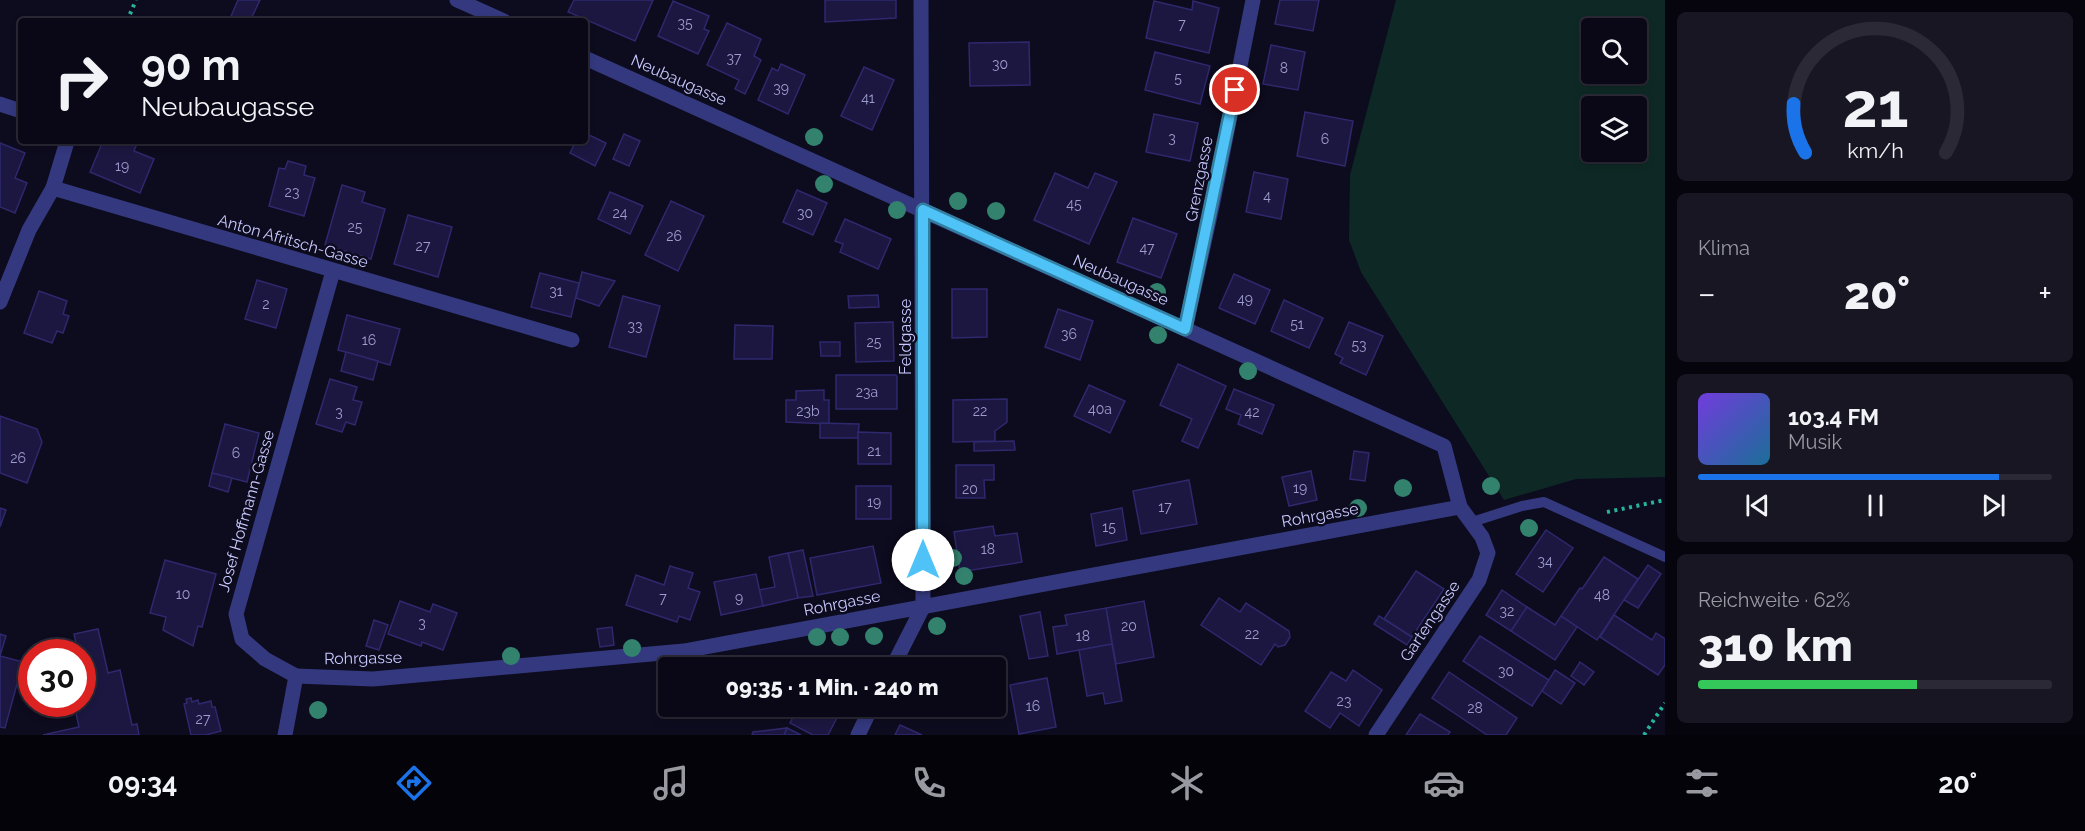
<!DOCTYPE html>
<html lang="de">
<meta charset="utf-8">
<style>
:root{--surface:#0a0816;--page:#181623;--text:#f1f3f6;--muted:#999aa1;--line:#2a2935;--accent:#1a73e8}
body{margin:0;font-family:Raleway,sans-serif;background:var(--page);color:var(--text);height:100vh;display:flex;flex-direction:column;font-size:22px;white-space:nowrap}
*{box-sizing:border-box;margin:0}
p{font-size:20px;color:var(--muted)}
.icon{flex:none;width:33px;height:33px;fill:none;stroke:currentColor;stroke-width:2;stroke-linecap:round;stroke-linejoin:round}
.map{position:relative;flex:1;overflow:hidden}
.panel{display:flex;flex-direction:column;gap:12px;padding:12px;background:#06040c;width:420px}
.panel>*{flex:none}
.banner{position:absolute;left:18px;top:18px;width:570px;height:126px;border-radius:6px;box-shadow:0 3px 9px #0003,0 0 0 2px var(--line);background:#0a0816;color:var(--text);overflow:hidden}
.tools{position:absolute;left:1581px;top:18px;display:grid;gap:12px}
.tools a{display:grid;place-items:center;width:66px;height:66px;border-radius:6px;background:var(--surface);box-shadow:0 3px 9px #0003,0 0 0 2px var(--line);font-size:30px}
.speed{position:absolute;left:18px;top:639px;display:flex;gap:12px;font-size:30px;font-weight:700;text-align:center}
.speed>*{display:grid;place-content:center;width:78px;height:78px;border-radius:50%;background:var(--surface);box-shadow:0 3px 9px #0003,0 0 0 2px var(--line);line-height:1}
.speed .limit{border:9px solid #d22;background:#fff;color:#111}
.pin{position:absolute;display:grid;place-items:center;width:51px;height:51px;color:#fff;margin:-26px;border:3px solid #fff;border-radius:50%;box-shadow:0 2px 6px #0007}
.me{position:absolute;width:66px;margin:-33px;rotate:0deg;stroke-linejoin:round;filter:drop-shadow(0 0 4px #0008)}
.turn{display:flex;align-items:center;gap:21px;height:126px;padding:0 24px;font-size:27px}
.turn .icon{width:78px;height:78px;stroke-width:2.5}
.turn b{display:block;font-size:42px;line-height:51px}
.big{font-size:45px;font-weight:800;line-height:1.1}
.panel .tile{flex:1;display:flex;flex-direction:column;justify-content:center;gap:9px;min-width:0;padding:0 21px;border-radius:9px;background:var(--page)}
.panel .dial{align-items:center;gap:0}
.dial svg{height:156px;overflow:visible;fill:none;stroke:var(--line);stroke-width:7;stroke-linecap:round;text-anchor:middle}
.dial text{fill:var(--text);stroke:none}
.song{display:flex;align-items:center;gap:18px}
.cover{width:72px;height:72px;border-radius:9px;background:linear-gradient(135deg,hsl(260 70% 55%),hsl(200 70% 35%))}
.played{height:6px;border-radius:3px;background:linear-gradient(90deg,var(--accent) 85%,var(--line) 85%)}
.keys{display:flex;justify-content:space-around;direction:ltr}
.heat{display:flex;justify-content:space-between;align-items:center;font-size:33px;direction:ltr}
.charge{height:9px;border-radius:4px;background:linear-gradient(90deg,#34c759 62%,var(--line) 0)}
.trip{position:absolute;left:658px;top:657px;width:348px;height:60px;border-radius:6px;background:var(--surface);box-shadow:0 3px 9px #0003,0 0 0 2px var(--line);font-weight:800;line-height:60px;text-align:center}
.menu{display:flex;height:96px;justify-content:space-around;align-items:center;background:#040309;color:var(--muted)}
.menu .icon{width:42px;height:42px}
.menu .on{color:var(--accent)}
.menu b{font-size:27px;color:var(--text)}
main{display:flex;flex:1;min-height:0}
.map>svg:first-child{display:block}
.green{fill:#0e2925;fill-rule:evenodd}
.building{fill:#1b1740;stroke:#2e286d;stroke-width:1.5}
.lines{fill:none;stroke-linecap:round;stroke-linejoin:round}
.path{stroke:#28b39c;stroke-width:4;stroke-dasharray:3 4.5;stroke-linecap:butt}
.lane{stroke:#34397f;stroke-width:10}
.street{stroke:#34397f;stroke-width:15}
.tree{fill:#32826e}
.route-casing{stroke:#337fa1;stroke-width:15}
.route{stroke:#4fc3f7;stroke-width:10}
.labels{text-anchor:middle;dominant-baseline:central;stroke-width:5;stroke-linejoin:round;paint-order:stroke}
.number-label{font-size:14px;fill:#9e9ccf}
.street-label{font-size:16px;fill:#c9c9ff;stroke:#0d0b1e}
</style>
<main>
<div class="map">
<svg width="1665" height="735" viewBox="0 0 1665 735">
<rect width="100%" height="100%" fill="#0d0b1e"/>
<path class="green" d="M1396,0H1665V477L1576,479L1504,500L1361,272L1349,240L1350,175ZM1592,28H1636V74H1592ZM1592,106H1636V152H1592Z"/>
<g class="building">
<polygon points="238,0 260,0 250,21 229,21"/>
<polygon points="574,0 653,0 635,41 568,12"/>
<polygon points="825,0 896,0 896,18 825,22"/>
<polygon points="1280,0 1319,0 1313,31 1275,24"/>
<polygon points="673,1 709,16 704,29 709,31 698,54 658,36"/>
<polygon points="1154,1 1192,10 1193,1 1219,8 1209,53 1146,38"/>
<polygon points="727,23 761,39 754,56 761,60 745,94 735,89 739,80 707,65"/>
<polygon points="1029,42 1030,85 970,86 969,43"/>
<polygon points="1271,45 1305,52 1298,90 1263,84"/>
<polygon points="1155,52 1210,66 1200,104 1145,90"/>
<polygon points="781,64 805,75 788,114 758,100 772,68 778,71"/>
<polygon points="864,67 894,80 872,130 841,116"/>
<polygon points="1305,112 1353,121 1345,166 1297,156"/>
<polygon points="1154,114 1198,123 1190,161 1146,152"/>
<polygon points="585,133 606,143 595,166 570,153 576,141 585,141"/>
<polygon points="624,134 640,141 629,166 613,159"/>
<polygon points="103,141 112,143 113,141 138,141 134,151 154,159 140,193 90,172"/>
<polygon points="0,143 25,153 15,178 27,183 15,213 0,207"/>
<polygon points="288,161 306,166 304,175 315,178 304,216 269,206 279,168 285,169"/>
<polygon points="1254,172 1288,179 1281,219 1246,212"/>
<polygon points="1055,173 1088,188 1095,173 1117,182 1089,244 1034,220"/>
<polygon points="342,185 365,192 362,202 385,209 371,259 325,245"/>
<polygon points="797,190 827,203 813,235 783,222"/>
<polygon points="610,192 643,206 630,234 598,219"/>
<polygon points="671,201 704,216 678,271 645,255"/>
<polygon points="408,215 452,227 438,277 394,264"/>
<polygon points="1133,218 1177,234 1161,278 1117,262"/>
<polygon points="845,219 891,239 878,269 840,252 843,244 835,241"/>
<polygon points="582,272 615,281 599,306 576,298"/>
<polygon points="540,273 579,283 571,317 531,307"/>
<polygon points="1234,274 1270,290 1255,324 1219,308"/>
<polygon points="257,280 287,289 276,328 245,319"/>
<polygon points="952,289 987,289 987,337 952,338"/>
<polygon points="39,291 67,301 63,314 69,316 63,333 57,331 52,343 24,333"/>
<polygon points="878,295 879,307 849,308 848,296"/>
<polygon points="623,296 660,306 646,357 609,347"/>
<polygon points="1284,300 1323,318 1309,348 1271,331"/>
<polygon points="1058,309 1093,321 1080,360 1045,347"/>
<polygon points="347,315 400,329 390,365 338,350"/>
<polygon points="893,322 894,361 856,362 855,323"/>
<polygon points="1349,322 1383,336 1366,375 1340,363 1343,358 1335,354"/>
<polygon points="735,325 773,326 772,359 734,359"/>
<polygon points="820,342 840,342 840,356 821,356"/>
<polygon points="346,352 378,361 373,380 341,371"/>
<polygon points="1178,364 1226,386 1198,448 1182,441 1192,419 1160,405"/>
<rect x="836" y="375" width="61" height="34"/>
<polygon points="330,379 357,387 353,400 362,402 355,425 346,422 342,432 316,424"/>
<polygon points="1089,385 1125,401 1110,433 1074,416"/>
<polygon points="1234,389 1274,405 1262,434 1238,424 1241,415 1226,409"/>
<polygon points="824,390 824,400 829,400 829,424 786,422 786,400 796,400 796,391"/>
<polygon points="1007,399 1007,422 995,431 995,441 953,442 953,400"/>
<polygon points="0,416 37,429 42,442 27,483 0,473"/>
<polygon points="820,423 859,424 858,438 820,438"/>
<polygon points="225,424 259,433 247,482 212,473"/>
<polygon points="858,432 891,433 891,464 858,464"/>
<polygon points="1014,441 1015,450 974,451 974,442"/>
<polygon points="1354,451 1369,453 1365,481 1350,479"/>
<polygon points="956,465 994,465 994,480 984,480 985,498 956,498"/>
<polygon points="1311,471 1317,500 1289,506 1282,477"/>
<polygon points="212,473 232,478 228,492 209,486"/>
<polygon points="1189,480 1197,524 1141,534 1133,491"/>
<rect x="856" y="486" width="35" height="33"/>
<polygon points="0,508 6,510 0,527"/>
<polygon points="1122,508 1127,540 1096,546 1091,514"/>
<polygon points="993,526 995,536 1017,533 1022,562 960,572 954,532"/>
<polygon points="1546,530 1573,548 1543,592 1516,574"/>
<polygon points="873,546 881,583 817,595 810,558"/>
<polygon points="803,550 813,596 798,598 788,553"/>
<polygon points="788,553 798,598 763,606 759,590 775,587 769,557"/>
<polygon points="1604,557 1638,579 1597,640 1561,616 1580,588 1582,589"/>
<polygon points="165,560 216,574 202,627 198,626 193,646 163,630 166,617 150,613"/>
<polygon points="1648,565 1661,574 1638,608 1624,600"/>
<polygon points="670,566 693,573 688,588 700,592 690,620 679,616 677,622 626,605 636,575 664,585"/>
<polygon points="1416,571 1444,589 1412,637 1384,619"/>
<polygon points="756,574 763,606 721,615 714,582"/>
<polygon points="1502,590 1527,607 1511,631 1486,615"/>
<polygon points="1219,598 1240,612 1246,603 1289,631 1290,637 1285,645 1278,647 1275,644 1261,665 1201,625"/>
<polygon points="400,601 430,612 433,604 457,613 443,650 422,642 421,646 388,634"/>
<polygon points="1144,601 1154,657 1116,664 1106,608"/>
<polygon points="1527,607 1555,625 1561,616 1577,627 1555,660 1511,631"/>
<polygon points="1106,608 1112,644 1057,654 1053,627 1067,625 1065,615"/>
<polygon points="1040,612 1048,656 1029,659 1020,616"/>
<polygon points="1614,615 1652,640 1656,633 1665,639 1665,665 1658,675 1600,637"/>
<polygon points="1379,616 1412,637 1407,645 1374,624"/>
<polygon points="374,620 388,625 379,650 366,646"/>
<polygon points="612,627 614,645 600,647 597,629"/>
<polygon points="98,629 108,673 120,670 132,725 137,724 139,735 43,735 79,727 74,704 82,704 82,652 78,652 74,634"/>
<polygon points="0,634 6,636 0,656 23,662 5,728 0,727"/>
<polygon points="1480,636 1549,680 1532,706 1463,661"/>
<polygon points="1112,644 1122,701 1105,704 1103,693 1087,696 1079,650"/>
<polygon points="1580,662 1594,672 1584,685 1571,676"/>
<polygon points="1353,670 1382,690 1359,726 1340,713 1330,728 1305,711 1331,672 1346,681"/>
<polygon points="1555,670 1575,683 1561,704 1542,691"/>
<polygon points="1449,672 1517,718 1506,735 1487,735 1432,698"/>
<polygon points="1047,678 1056,727 1019,734 1010,685"/>
<polygon points="191,698 192,702 198,700 199,704 211,701 212,707 215,707 221,731 206,735 191,735 184,704 187,703 186,699"/>
<polygon points="799,706 843,706 828,735 813,735 790,723"/>
<polygon points="923,706 942,706 938,715"/>
<polygon points="1420,714 1450,732 1448,735 1406,735"/>
<polygon points="900,725 922,735 895,735"/>
<polygon points="787,728 801,735 784,735"/>
<polygon points="787,728 784,735 752,735 753,732"/>
</g>
<g class="lines">
<g class="path">
<polyline points="127,21 136,0"/>
<polyline points="1607,512 1665,500"/>
<polyline points="1644,735 1665,703"/>
</g>
<polyline class="lane" points="1472,522 1522,506 1544,502 1665,557"/>
<g class="street">
<polyline points="457,0 504,21"/>
<polyline points="585,58 1444,446 1460,507 1482,537 1488,553 1479,580 1376,735"/>
<polyline points="0,104 21,111"/>
<polyline points="64,141 66,145 53,188 572,340"/>
<polyline points="0,302 29,230 53,188"/>
<polyline points="1185,329 1213,202 1253,0"/>
<polyline points="892,668 923,607 921,0"/>
<polyline points="296,676 373,679 684,651 1460,507"/>
<polyline points="285,735 296,676 265,659 242,639 236,614 333,271"/>
<polyline points="858,735 872,706"/>
</g>
</g>
<g class="tree">
<circle cx="814" cy="137" r="9"/>
<circle cx="824" cy="184" r="9"/>
<circle cx="958" cy="201" r="9"/>
<circle cx="897" cy="210" r="9"/>
<circle cx="996" cy="211" r="9"/>
<circle cx="1157" cy="292" r="9"/>
<circle cx="1158" cy="335" r="9"/>
<circle cx="1248" cy="371" r="9"/>
<circle cx="1491" cy="486" r="9"/>
<circle cx="1403" cy="488" r="9"/>
<circle cx="1358" cy="508" r="9"/>
<circle cx="1529" cy="528" r="9"/>
<circle cx="953" cy="558" r="9"/>
<circle cx="964" cy="576" r="9"/>
<circle cx="937" cy="626" r="9"/>
<circle cx="874" cy="636" r="9"/>
<circle cx="817" cy="637" r="9"/>
<circle cx="840" cy="637" r="9"/>
<circle cx="632" cy="648" r="9"/>
<circle cx="511" cy="656" r="9"/>
<circle cx="318" cy="710" r="9"/>
</g>
<g class="lines">
<defs>
<polyline id="route" points="923,560 923,210 1185,329 1235,90"/>
</defs>
<use href="#route" class="route-casing"/>
<use href="#route" class="route"/>
</g>
<g class="labels">
<g class="number-label">
<text x="685" y="23">35</text>
<text x="1182" y="24">7</text>
<text x="734" y="58">37</text>
<text x="1000" y="64">30</text>
<text x="1284" y="68">8</text>
<text x="1178" y="78">5</text>
<text x="781" y="88">39</text>
<text x="868" y="98">41</text>
<text x="1172" y="138">3</text>
<text x="1325" y="139">6</text>
<text x="122" y="166">19</text>
<text x="292" y="192">23</text>
<text x="1267" y="196">4</text>
<text x="1074" y="204">45</text>
<text x="620" y="213">24</text>
<text x="805" y="213">30</text>
<text x="355" y="227">25</text>
<text x="674" y="236">26</text>
<text x="423" y="246">27</text>
<text x="1147" y="248">47</text>
<text x="556" y="291">31</text>
<text x="1245" y="299">49</text>
<text x="266" y="304">2</text>
<text x="1297" y="324">51</text>
<text x="635" y="326">33</text>
<text x="1069" y="334">36</text>
<text x="369" y="340">16</text>
<text x="874" y="342">25</text>
<text x="1359" y="345">53</text>
<text x="867" y="392">23a</text>
<text x="1100" y="409">40a</text>
<text x="808" y="411">23b</text>
<text x="980" y="411">22</text>
<text x="339" y="412">3</text>
<text x="1252" y="412">42</text>
<text x="874" y="451">21</text>
<text x="236" y="453">6</text>
<text x="18" y="458">26</text>
<text x="1300" y="488">19</text>
<text x="970" y="489">20</text>
<text x="874" y="502">19</text>
<text x="1165" y="507">17</text>
<text x="1109" y="527">15</text>
<text x="988" y="549">18</text>
<text x="1545" y="561">34</text>
<text x="183" y="594">10</text>
<text x="1602" y="595">48</text>
<text x="663" y="598">7</text>
<text x="739" y="598">9</text>
<text x="1507" y="611">32</text>
<text x="422" y="623">3</text>
<text x="1129" y="626">20</text>
<text x="1252" y="634">22</text>
<text x="1083" y="636">18</text>
<text x="1506" y="671">30</text>
<text x="1344" y="701">23</text>
<text x="1033" y="706">16</text>
<text x="1475" y="708">28</text>
<text x="203" y="719">27</text>
</g>
<g class="street-label">
<text transform="translate(679 80) rotate(24)">Neubaugasse</text>
<text transform="translate(1199 179) rotate(-79)">Grenzgasse</text>
<text transform="translate(293 241) rotate(16)">Anton Afritsch-Gasse</text>
<text transform="translate(1121 280) rotate(24)">Neubaugasse</text>
<text transform="translate(905 337) rotate(-90)">Feldgasse</text>
<text transform="translate(246 511) rotate(-74)">Josef Hoffmann-Gasse</text>
<text transform="translate(1320 515) rotate(-10)">Rohrgasse</text>
<text transform="translate(842 603) rotate(-11)">Rohrgasse</text>
<text transform="translate(1430 621) rotate(-56)">Gartengasse</text>
<text transform="translate(363 658) rotate(-1)">Rohrgasse</text>
</g>
</g>
</svg>
<div class="tools">
<a><svg class="icon" aria-label="search" viewBox="0 0 24 24"><circle cx="10" cy="10" r="6"/><path d="M15 15l6 6"/></svg></a>
<a><svg class="icon" aria-label="layers" viewBox="0 0 24 24"><path d="M12 4l9 5-9 5-9-5zM3 14l9 5 9-5"/></svg></a>
</div>
<div class="speed"><div class="limit">30</div></div>
<div class="pin" style="left:1235px;top:90px;background:#d93025"><svg class="icon" aria-label="arrive" viewBox="0 0 24 24"><path d="M6 21V4h12l-3 4 3 4H6"/></svg></div>
<svg class="me" style="left:923px;top:560px" viewBox="-20 -20 40 40"><circle r="19" fill="#fff"/><path d="M0-13L10 11 0 6-10 11z" fill="#4fc3f7"/></svg>
<div class="trip">09:35 · 1 Min. · 240 m</div>
<div class="banner">
<div class="turn"><svg class="icon" aria-label="right" viewBox="0 0 24 24"><path d="M7 20v-9h11M14 6l5 5-5 5"/></svg><div><b>90 m</b>Neubaugasse</div></div>
</div>
</div>
<section class="panel">
<div class="tile dial"><svg viewBox="0 0 100 80">
<path d="M14 69A42 42 0 1 1 86 69"/>
<path d="M14 69A42 42 0 0 1 8 44" stroke="#1a73e8"/>
<text x="50" y="56" font-size="32" font-weight="700">21</text>
<text x="50" y="72" font-size="11">km/h</text>
</svg></div>
<div class="tile"><p>Klima</p>
<div class="heat"><a>−</a><b class="big">20°</b><a>+</a></div>
</div>
<div class="tile">
<div class="song"><i class="cover"></i><div><b>103.4 FM</b><p>Musik</p></div></div>
<div class="played"></div>
<div class="keys"><svg class="icon" aria-label="previous" viewBox="0 0 24 24"><path d="M18 5L8 12l10 7zM5 5v14"/></svg><svg class="icon" aria-label="pause" viewBox="0 0 24 24"><path d="M8 5v14M16 5v14"/></svg><svg class="icon" aria-label="next" viewBox="0 0 24 24"><path d="M6 5l10 7-10 7zM19 5v14"/></svg></div>
</div>
<div class="tile"><p>Reichweite · 62%</p><b class="big">310 km</b><div class="charge"></div></div>
</section>
</main>
<nav class="menu">
<b>09:34</b>
<svg class="icon on" aria-label="directions" viewBox="0 0 24 24"><path d="M12 3l9 9-9 9-9-9zM9 14v-3h6M13 9l2 2-2 2"/></svg>
<svg class="icon" aria-label="music" viewBox="0 0 24 24"><path d="M9 18V5l10-2v13"/><circle cx="6" cy="18" r="3"/><circle cx="16" cy="16" r="3"/></svg>
<svg class="icon" aria-label="phone" viewBox="0 0 24 24"><path d="M5 4h4l2 5-3 2q2 4 5 5l2-3 5 2v4C11 20 4 13 5 4z"/></svg>
<svg class="icon" aria-label="climate" viewBox="0 0 24 24"><path d="M12 3v18M4 7l16 10M4 17L20 7"/></svg>
<svg class="icon" aria-label="car" viewBox="0 0 24 24"><path d="M5 17H2v-5l4-1 3-4h7l3 4 3 1v5h-3M9 17h6M6 11h13"/><circle cx="7" cy="17" r="2"/><circle cx="17" cy="17" r="2"/></svg>
<svg class="icon" aria-label="filters" viewBox="0 0 24 24"><path d="M4 7h16M4 17h16"/><circle cx="9" cy="7" r="2"/><circle cx="15" cy="17" r="2"/></svg>
<b>20°</b>
</nav>
